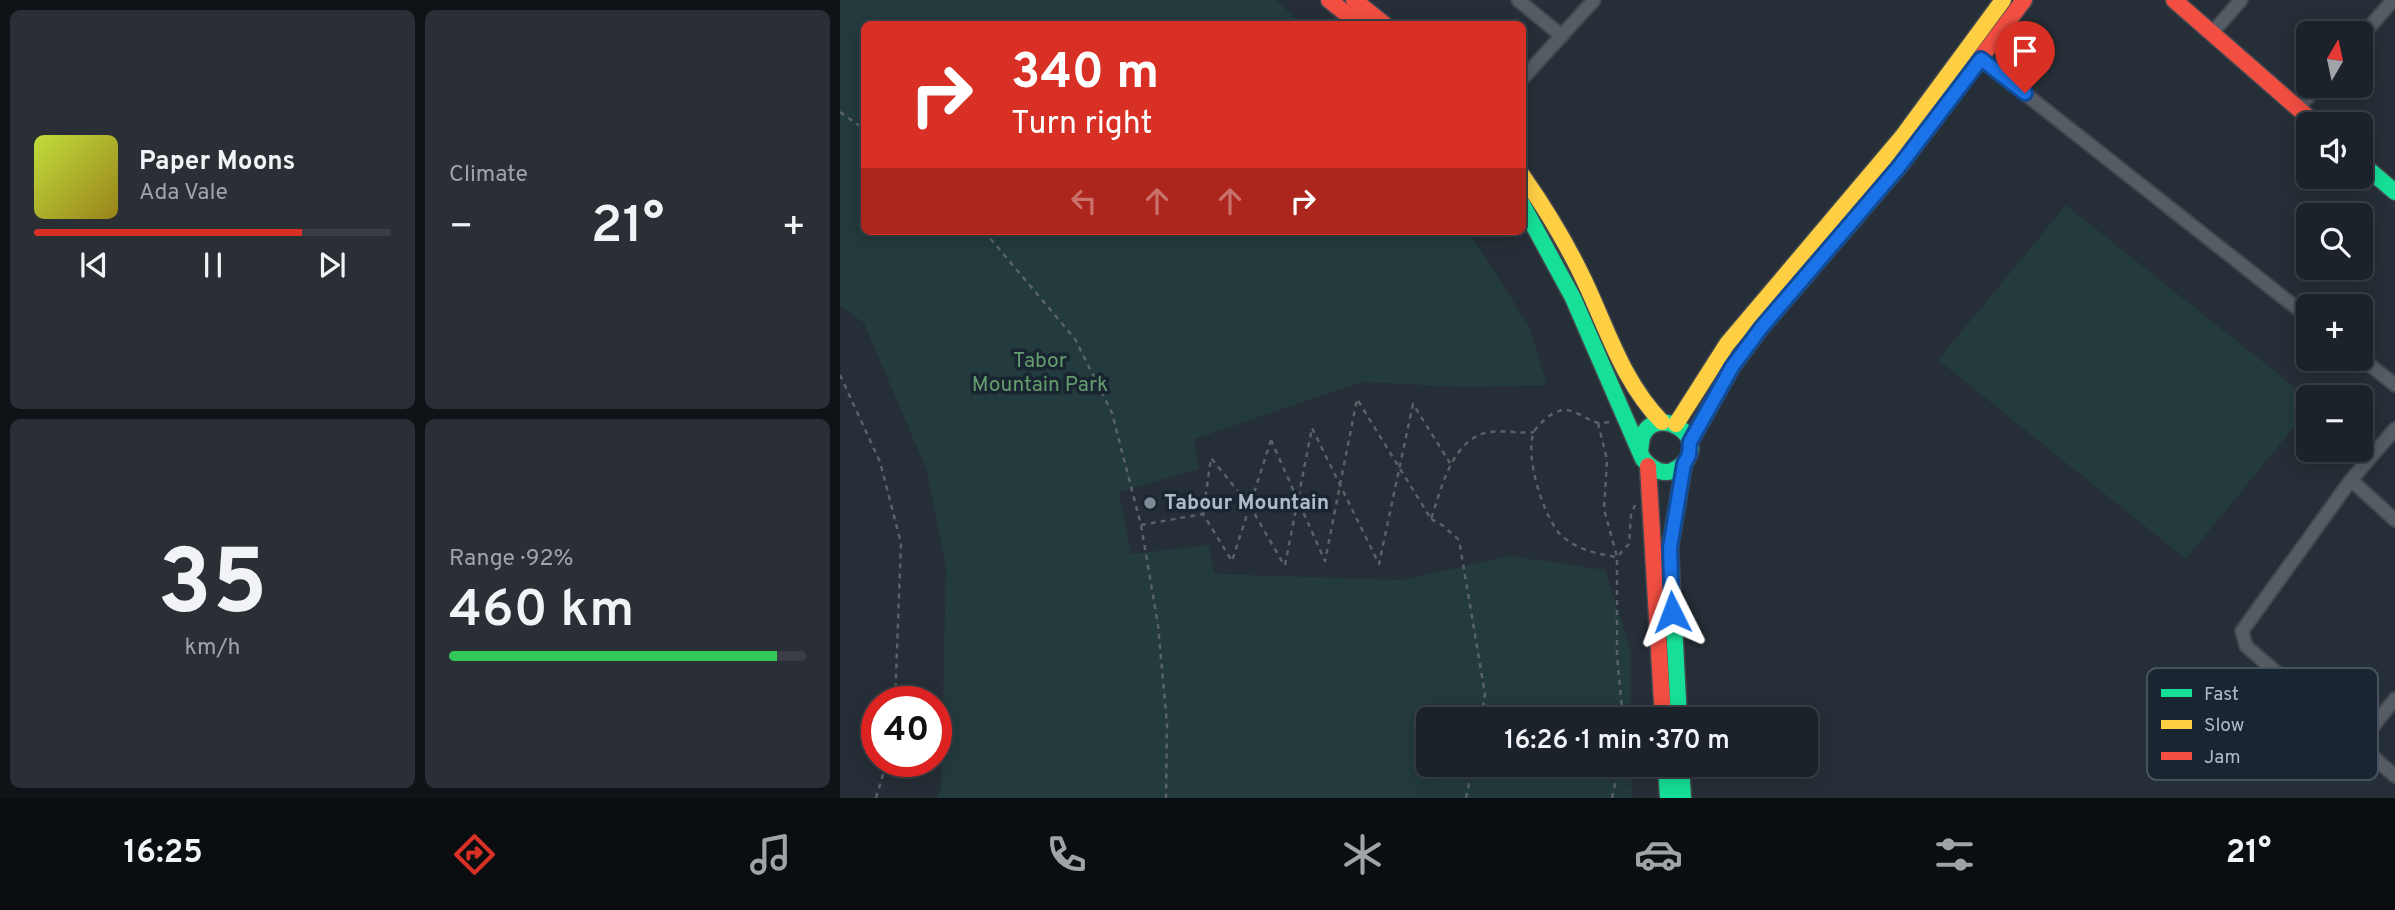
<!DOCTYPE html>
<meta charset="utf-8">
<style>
:root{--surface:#1c2229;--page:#292f35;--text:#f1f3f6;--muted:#a0a4a8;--line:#3a3f46;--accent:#d93025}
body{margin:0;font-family:Overpass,sans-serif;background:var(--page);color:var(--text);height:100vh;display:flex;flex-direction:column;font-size:26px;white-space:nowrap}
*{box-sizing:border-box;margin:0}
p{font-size:23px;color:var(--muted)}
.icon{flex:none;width:38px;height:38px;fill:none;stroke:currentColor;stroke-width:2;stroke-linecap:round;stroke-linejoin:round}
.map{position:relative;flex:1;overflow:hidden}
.sheet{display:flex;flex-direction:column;gap:10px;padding:10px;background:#0f1317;width:840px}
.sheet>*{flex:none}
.guide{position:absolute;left:21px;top:21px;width:665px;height:214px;border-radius:10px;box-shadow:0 4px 18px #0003,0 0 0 2px var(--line);background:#d93025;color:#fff;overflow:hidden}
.needle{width:46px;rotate:9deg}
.buttons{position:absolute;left:1456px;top:21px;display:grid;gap:14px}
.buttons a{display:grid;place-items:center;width:77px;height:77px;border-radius:10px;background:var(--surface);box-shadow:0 4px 18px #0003,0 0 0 2px var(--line);font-size:35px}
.speed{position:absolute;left:21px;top:686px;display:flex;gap:14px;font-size:35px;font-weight:700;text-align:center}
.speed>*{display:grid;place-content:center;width:91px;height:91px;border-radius:50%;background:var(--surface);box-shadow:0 4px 18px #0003,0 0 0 2px var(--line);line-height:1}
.speed .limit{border:10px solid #d22;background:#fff;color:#111}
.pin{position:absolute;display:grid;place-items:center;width:60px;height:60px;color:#fff;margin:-72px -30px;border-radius:50% 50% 50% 0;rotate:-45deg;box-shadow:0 0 7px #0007}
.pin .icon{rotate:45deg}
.me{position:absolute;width:77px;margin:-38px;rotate:357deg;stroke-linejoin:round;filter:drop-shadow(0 0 5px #0008)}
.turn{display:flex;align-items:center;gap:24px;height:147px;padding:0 35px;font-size:32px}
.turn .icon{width:91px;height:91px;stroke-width:2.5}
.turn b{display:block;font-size:49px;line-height:60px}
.lanes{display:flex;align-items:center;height:66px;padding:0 35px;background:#0003;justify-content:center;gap:35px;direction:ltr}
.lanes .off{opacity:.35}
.big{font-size:52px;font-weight:600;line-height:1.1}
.sheet .card{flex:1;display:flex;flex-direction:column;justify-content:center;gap:10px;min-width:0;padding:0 24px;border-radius:10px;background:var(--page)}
.sheet .dial{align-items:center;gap:0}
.dial b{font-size:91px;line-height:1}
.song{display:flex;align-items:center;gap:21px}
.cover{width:84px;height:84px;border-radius:10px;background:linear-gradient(135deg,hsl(70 70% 55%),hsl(50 70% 35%))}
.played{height:7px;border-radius:4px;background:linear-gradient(90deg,var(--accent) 75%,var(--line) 75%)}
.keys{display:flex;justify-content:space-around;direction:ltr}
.heat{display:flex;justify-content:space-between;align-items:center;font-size:38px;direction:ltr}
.charge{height:10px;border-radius:5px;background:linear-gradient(90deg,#34c759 92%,var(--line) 0)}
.sheet .tiles{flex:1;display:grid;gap:10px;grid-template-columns:repeat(2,1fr)}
.trip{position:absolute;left:576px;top:707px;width:402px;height:70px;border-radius:10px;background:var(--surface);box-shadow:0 4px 18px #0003,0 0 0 2px var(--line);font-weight:600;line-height:70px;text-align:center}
.tab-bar{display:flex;height:112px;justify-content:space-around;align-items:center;background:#0b0e10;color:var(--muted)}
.tab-bar .icon{width:49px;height:49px}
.tab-bar .active{color:var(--accent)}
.tab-bar b{font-size:32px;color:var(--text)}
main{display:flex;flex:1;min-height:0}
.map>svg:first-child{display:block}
.green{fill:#233b3d}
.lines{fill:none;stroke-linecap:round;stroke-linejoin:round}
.street-casing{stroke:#43484f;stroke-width:16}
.fast-casing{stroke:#43484f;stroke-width:19}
.slow-casing{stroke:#43484f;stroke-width:19}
.jam-casing{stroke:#43484f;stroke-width:19}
.path{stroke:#5a6168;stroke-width:2.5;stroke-dasharray:5 5;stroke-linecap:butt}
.street{stroke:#565c64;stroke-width:12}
.fast{stroke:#16e098;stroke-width:16}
.slow{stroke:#ffcf43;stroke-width:16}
.jam{stroke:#f24e42;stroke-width:16}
.route-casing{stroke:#114b97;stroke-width:18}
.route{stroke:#1a73e8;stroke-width:12}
.poi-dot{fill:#7f8a96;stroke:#192531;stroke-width:2.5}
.labels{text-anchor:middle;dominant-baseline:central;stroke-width:7;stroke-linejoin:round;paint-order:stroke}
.park-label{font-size:21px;fill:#649c6d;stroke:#192531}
.poi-label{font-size:21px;font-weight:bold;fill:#afbbc9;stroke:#192531;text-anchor:start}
.key{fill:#192531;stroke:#46525f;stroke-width:2}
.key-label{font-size:19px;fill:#afbbc9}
</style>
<main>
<section class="sheet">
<div class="tiles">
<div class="card">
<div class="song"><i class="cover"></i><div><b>Paper Moons</b><p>Ada Vale</p></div></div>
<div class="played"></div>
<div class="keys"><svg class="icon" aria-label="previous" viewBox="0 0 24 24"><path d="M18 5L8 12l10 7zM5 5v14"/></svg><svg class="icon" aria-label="pause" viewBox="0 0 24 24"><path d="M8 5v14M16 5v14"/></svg><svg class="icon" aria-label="next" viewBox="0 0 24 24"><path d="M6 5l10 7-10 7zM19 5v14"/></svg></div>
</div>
<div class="card"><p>Climate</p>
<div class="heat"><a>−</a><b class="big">21°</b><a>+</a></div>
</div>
<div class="card dial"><b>35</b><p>km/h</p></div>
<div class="card"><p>Range · 92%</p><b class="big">460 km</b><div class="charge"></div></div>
</div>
</section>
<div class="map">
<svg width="1555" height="798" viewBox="0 0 1555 798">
<rect width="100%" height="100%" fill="#262e37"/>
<g class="green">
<polygon points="0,0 436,0 461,24 24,24 24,231 628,231 689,326 707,385 624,387 523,382 354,439 358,469 279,492 291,554 369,545 374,574 562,580 671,556 765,570 791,652 791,719 588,719 588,765 791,765 792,798 97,798 101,788 106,567 87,471 24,323 0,306"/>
<polygon points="1226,205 1468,398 1468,410 1346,559 1098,360"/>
</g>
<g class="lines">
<defs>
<g id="street">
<polyline points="678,0 722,36"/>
<polyline points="1372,33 1401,0"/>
<polyline points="1521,37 1553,0"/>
<polyline points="1141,59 1468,317"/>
<polyline points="682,79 754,0"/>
<polyline points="1458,108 1478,86"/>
<polyline points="1521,358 1555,385"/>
<polyline points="1555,429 1511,480 1402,631 1406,646 1555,776"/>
<polyline points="1511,480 1555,520"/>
<polyline points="1518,745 1555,699"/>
</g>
<g id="fast">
<polyline points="1521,163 1555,192"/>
<path d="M682,204L733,298L803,459C810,467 820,475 832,471C837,469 841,466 845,462C868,433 816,406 803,435C801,439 801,446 800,451"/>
<polyline points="850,442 892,367 921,328 1058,168 1113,95"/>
<polyline points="839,719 830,548 844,464"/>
<polyline points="826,765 828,798"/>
<polyline points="841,765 843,798"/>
</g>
<g id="slow">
<path d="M682,175C706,209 727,244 745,282C768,331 783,382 822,422"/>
<polyline points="836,424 887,344 1062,137 1163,0"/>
</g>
<g id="jam">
<polyline points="489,0 519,24"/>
<polyline points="514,0 544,24"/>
<polyline points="1334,0 1476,124"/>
<polyline points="1113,95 1184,0"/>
<polyline points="808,466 823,719"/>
</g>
</defs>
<use href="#street" class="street-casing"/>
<use href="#fast" class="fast-casing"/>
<use href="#slow" class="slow-casing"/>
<use href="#jam" class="jam-casing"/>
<g class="path">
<polyline points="0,112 24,129"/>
<polyline points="144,231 235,339 272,413 301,525 318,625 327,724 326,798"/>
<polyline points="0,375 40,462 61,543 55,702"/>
<path d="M769,422C766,422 762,424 759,423C746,421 733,406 719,411C711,413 698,424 694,432C684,455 704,521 723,537C739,550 757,554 777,557L789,544L791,515L795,505"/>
<polyline points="758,423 767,460 764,509 777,557 777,656 783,719"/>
<path d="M431,440L485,561L517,399L591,519C601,490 612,437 650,432C665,430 680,434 694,432"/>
<polyline points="431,440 392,561 363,514 371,458 410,506 443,563"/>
<polyline points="591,519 602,525 619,540 645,694 641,719"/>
<polyline points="301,525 363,514"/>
<polyline points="445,565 472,428 539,564 573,404 610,463"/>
<polyline points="36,798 47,761"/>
<polyline points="626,798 633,765"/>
<polyline points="772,798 779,765"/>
</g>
<use href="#street" class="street"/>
<use href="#fast" class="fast"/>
<use href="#slow" class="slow"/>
<use href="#jam" class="jam"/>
</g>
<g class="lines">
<defs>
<polyline id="route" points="832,612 830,548 844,464 849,455 850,442 892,367 921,328 1058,168 1141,59 1185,93"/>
</defs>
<use href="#route" class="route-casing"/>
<use href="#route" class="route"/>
</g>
<circle class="poi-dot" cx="310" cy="503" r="7"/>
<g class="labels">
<g class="park-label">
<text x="200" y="361">Tabor<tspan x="200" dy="24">Mountain Park</tspan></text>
</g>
<g class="poi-label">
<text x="324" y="503">Tabour Mountain</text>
</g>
</g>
<rect x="1307" y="668" width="231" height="112" rx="10" class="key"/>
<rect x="1321" y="689" width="31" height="8" fill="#16e098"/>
<rect x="1321" y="720" width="31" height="9" fill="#ffcf43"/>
<rect x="1321" y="752" width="31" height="8" fill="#f24e42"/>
<g class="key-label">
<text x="1364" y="700">Fast</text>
<text x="1364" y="731">Slow</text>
<text x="1364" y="763">Jam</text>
</g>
</svg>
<div class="buttons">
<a><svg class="needle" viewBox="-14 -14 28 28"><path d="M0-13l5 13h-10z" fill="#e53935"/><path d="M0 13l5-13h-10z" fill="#a0a4a8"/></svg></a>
<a><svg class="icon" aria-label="sound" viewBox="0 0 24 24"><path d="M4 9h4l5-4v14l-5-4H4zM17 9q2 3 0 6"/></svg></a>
<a><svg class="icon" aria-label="search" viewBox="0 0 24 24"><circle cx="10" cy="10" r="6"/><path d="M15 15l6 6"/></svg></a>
<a>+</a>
<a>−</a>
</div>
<div class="speed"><div class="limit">40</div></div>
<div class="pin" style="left:1185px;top:93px;background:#d93025"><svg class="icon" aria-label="arrive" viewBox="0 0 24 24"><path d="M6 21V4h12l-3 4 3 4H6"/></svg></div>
<svg class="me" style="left:832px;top:612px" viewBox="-20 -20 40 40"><path d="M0-17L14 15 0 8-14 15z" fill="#1a73e8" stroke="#fff" stroke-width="4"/></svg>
<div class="trip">16:26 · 1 min · 370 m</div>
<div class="guide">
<div class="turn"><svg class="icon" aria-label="right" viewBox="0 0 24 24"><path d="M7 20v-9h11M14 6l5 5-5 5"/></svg><div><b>340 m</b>Turn right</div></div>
<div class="lanes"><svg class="icon off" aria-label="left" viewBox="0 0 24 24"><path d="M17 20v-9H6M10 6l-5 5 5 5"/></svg><svg class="icon off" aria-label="ahead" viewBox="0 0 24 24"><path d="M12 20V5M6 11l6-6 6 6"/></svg><svg class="icon off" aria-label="ahead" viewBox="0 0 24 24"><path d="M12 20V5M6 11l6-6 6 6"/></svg><svg class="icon" aria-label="right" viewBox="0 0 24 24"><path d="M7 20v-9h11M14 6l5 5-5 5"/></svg></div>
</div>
</div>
</main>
<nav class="tab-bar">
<b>16:25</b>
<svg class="icon active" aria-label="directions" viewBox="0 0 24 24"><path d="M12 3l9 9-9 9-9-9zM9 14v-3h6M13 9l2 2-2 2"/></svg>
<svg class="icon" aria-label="music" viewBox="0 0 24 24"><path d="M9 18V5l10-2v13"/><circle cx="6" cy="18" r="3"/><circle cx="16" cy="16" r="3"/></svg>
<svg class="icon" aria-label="phone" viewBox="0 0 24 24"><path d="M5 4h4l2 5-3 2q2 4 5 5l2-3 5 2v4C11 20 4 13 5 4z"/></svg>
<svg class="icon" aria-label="climate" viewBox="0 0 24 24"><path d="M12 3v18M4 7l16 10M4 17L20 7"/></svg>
<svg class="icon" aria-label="car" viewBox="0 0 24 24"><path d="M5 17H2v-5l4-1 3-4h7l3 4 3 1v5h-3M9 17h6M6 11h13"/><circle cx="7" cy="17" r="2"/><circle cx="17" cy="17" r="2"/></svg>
<svg class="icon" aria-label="filters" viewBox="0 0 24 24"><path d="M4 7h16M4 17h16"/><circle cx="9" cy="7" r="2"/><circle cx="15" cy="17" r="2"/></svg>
<b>21°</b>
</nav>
